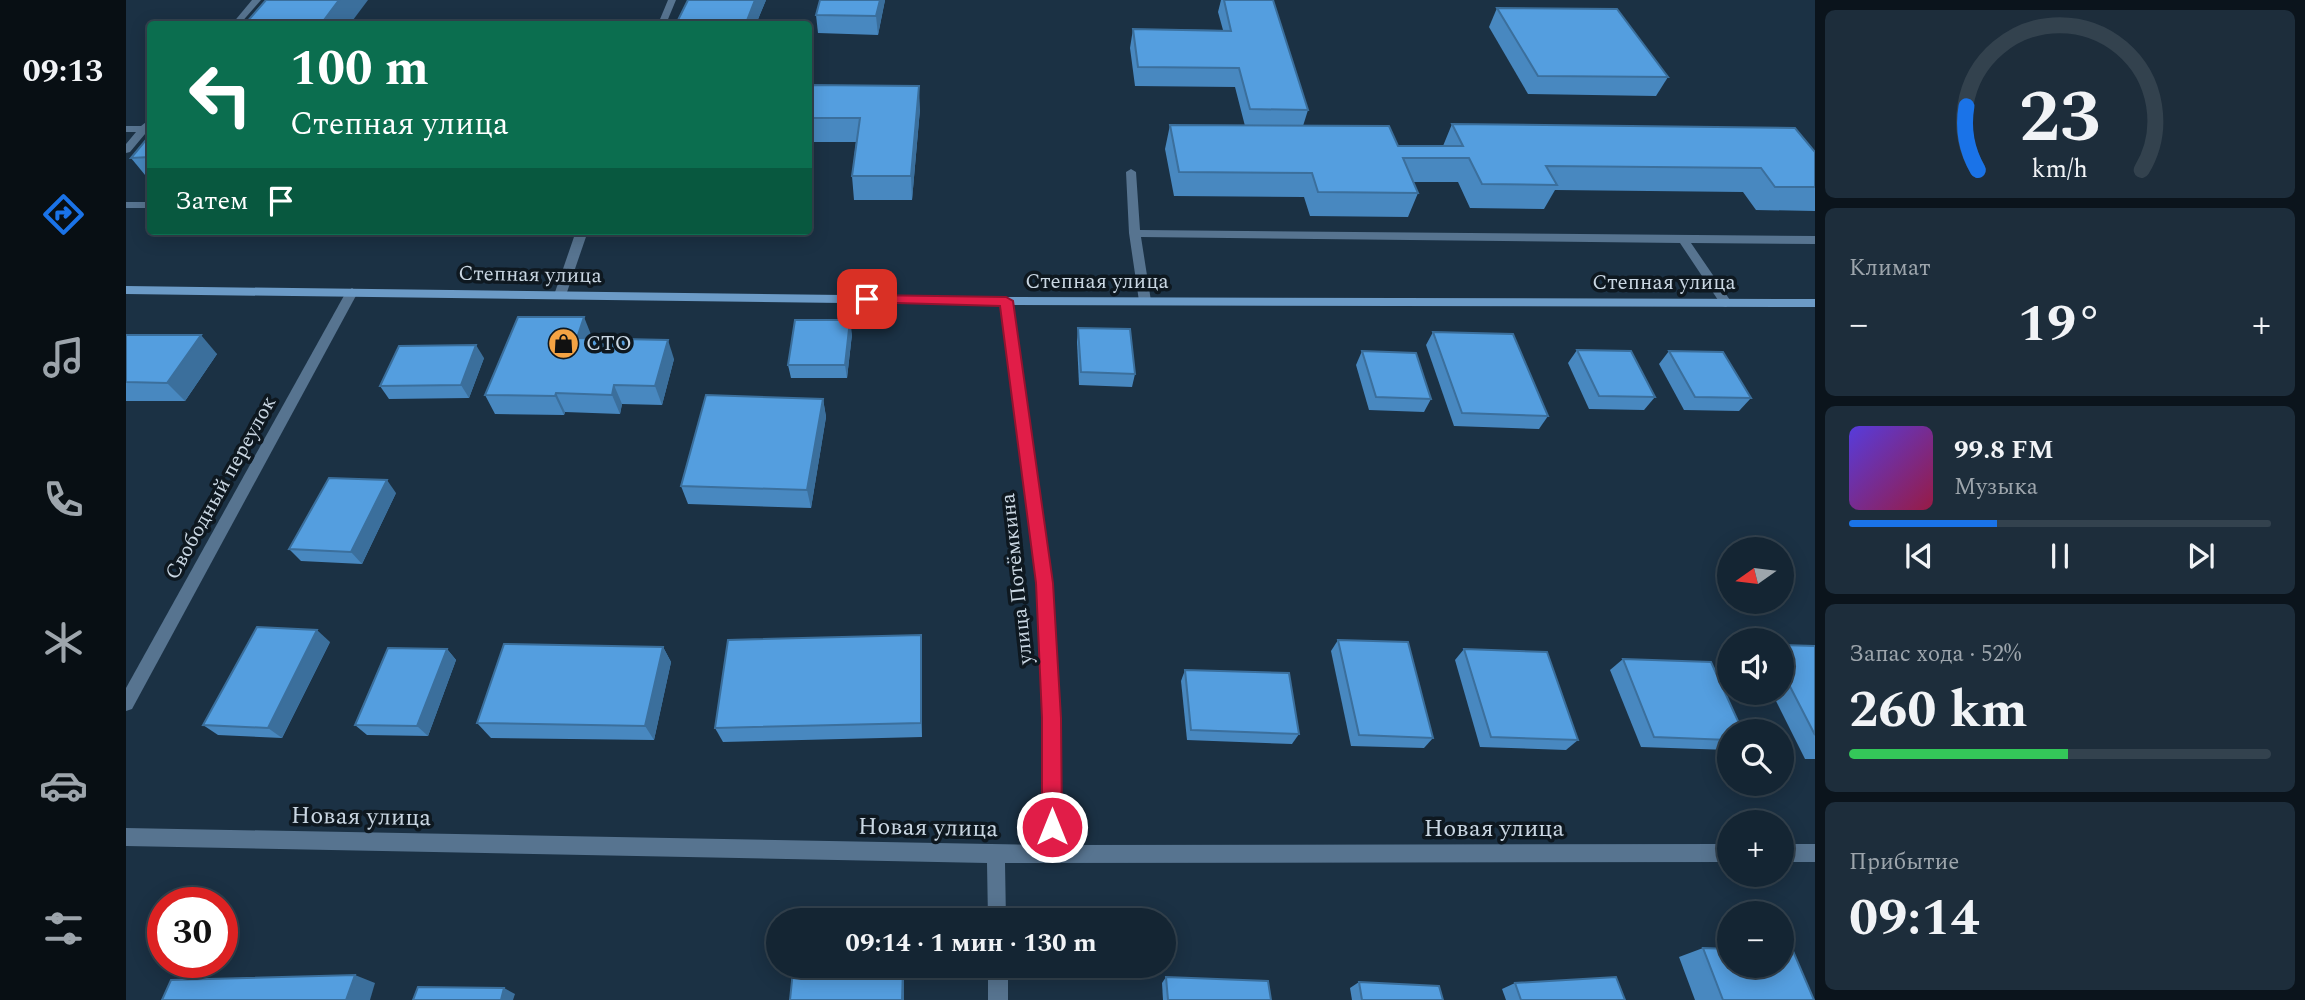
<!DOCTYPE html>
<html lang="ru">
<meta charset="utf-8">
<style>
:root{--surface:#142533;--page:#1d2d3b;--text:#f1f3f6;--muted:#9da5ac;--line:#33424e;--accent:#1a73e8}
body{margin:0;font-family:Spectral,serif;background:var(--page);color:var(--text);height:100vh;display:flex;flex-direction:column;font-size:26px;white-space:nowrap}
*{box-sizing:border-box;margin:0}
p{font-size:23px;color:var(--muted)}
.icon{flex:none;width:38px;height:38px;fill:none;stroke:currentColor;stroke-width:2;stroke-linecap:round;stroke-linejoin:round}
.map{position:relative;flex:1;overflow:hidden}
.panel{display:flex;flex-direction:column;gap:10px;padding:10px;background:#0b141c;width:490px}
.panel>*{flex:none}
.banner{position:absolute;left:21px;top:21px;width:665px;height:214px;border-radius:7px;box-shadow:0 4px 18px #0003,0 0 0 2px var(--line);background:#0b6e4f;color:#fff;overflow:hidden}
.needle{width:46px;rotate:256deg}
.controls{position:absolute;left:1591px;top:537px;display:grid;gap:14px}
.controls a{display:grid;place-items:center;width:77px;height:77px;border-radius:50%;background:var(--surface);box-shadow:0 4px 18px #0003,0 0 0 2px var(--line);font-size:35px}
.speed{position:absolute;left:21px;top:887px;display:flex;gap:14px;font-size:35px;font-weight:700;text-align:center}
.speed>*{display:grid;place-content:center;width:91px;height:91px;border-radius:50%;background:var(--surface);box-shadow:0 4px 18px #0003,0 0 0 2px var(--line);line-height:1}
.speed .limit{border:10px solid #d22;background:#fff;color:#111}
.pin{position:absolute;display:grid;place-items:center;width:60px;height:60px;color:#fff;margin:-30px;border-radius:14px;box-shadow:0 4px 10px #0006}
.me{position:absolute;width:77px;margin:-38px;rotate:0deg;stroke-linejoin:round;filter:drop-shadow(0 0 5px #0008)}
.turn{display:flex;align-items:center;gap:24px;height:147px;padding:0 28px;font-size:32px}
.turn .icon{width:91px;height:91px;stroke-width:2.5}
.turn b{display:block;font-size:49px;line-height:60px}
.then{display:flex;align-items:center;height:66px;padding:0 28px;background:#0003;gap:14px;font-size:26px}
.big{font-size:52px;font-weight:700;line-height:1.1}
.panel .tile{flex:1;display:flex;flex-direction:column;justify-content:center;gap:10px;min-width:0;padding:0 24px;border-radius:10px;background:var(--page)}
.panel .dial{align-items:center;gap:0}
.dial svg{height:182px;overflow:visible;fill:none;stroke:var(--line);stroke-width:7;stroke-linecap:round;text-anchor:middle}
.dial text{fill:var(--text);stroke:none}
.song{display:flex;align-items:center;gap:21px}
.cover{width:84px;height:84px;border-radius:10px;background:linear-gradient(135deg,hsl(250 70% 55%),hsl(340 70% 35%))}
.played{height:7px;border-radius:4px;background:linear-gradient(90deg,var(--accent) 35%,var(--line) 35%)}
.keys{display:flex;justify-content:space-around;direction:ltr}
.heat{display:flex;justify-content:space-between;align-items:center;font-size:38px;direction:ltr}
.charge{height:10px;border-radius:5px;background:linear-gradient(90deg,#34c759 52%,var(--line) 0)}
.trip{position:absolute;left:640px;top:908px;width:410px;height:70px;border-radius:35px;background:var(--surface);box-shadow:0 4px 18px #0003,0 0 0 2px var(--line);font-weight:700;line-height:70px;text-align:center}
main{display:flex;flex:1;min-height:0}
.tab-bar{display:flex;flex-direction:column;width:126px;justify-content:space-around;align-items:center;background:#080f14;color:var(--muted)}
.tab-bar .icon{width:49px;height:49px}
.tab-bar .selected{color:var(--accent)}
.tab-bar b{font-size:32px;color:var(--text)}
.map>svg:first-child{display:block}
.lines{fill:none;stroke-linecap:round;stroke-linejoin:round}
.lane{fill:#577490;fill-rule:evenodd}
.street{fill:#577490;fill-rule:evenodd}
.secondary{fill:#6c9bc7;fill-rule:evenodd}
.wall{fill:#4888c0}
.shaded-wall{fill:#3b6f9c}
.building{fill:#549edf;stroke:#3b6f9c;stroke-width:2}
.route{fill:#e11d48;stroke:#92132f;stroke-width:2}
.labels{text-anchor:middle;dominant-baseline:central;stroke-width:7;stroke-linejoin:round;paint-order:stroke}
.street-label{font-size:21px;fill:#cad7e3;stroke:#0e1820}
.poi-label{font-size:21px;fill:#cad7e3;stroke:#0e1820;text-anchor:start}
.near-street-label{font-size:24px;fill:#cad7e3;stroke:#0e1820}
</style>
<main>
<nav class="tab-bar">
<b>09:13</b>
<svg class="icon selected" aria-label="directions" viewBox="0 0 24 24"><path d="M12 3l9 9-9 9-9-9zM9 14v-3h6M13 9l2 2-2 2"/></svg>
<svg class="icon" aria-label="music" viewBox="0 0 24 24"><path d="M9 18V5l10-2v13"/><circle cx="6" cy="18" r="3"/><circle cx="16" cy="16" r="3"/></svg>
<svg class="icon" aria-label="phone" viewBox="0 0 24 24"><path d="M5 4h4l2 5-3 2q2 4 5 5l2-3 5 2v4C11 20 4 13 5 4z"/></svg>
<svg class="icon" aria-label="climate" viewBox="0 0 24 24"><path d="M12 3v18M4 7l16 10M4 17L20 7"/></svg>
<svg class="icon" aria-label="car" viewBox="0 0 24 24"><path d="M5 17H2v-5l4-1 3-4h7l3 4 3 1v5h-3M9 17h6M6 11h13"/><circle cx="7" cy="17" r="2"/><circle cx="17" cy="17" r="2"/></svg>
<svg class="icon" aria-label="filters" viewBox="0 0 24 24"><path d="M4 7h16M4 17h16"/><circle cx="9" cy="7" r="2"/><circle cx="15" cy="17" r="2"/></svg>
</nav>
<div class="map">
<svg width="1689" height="1000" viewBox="0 0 1689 1000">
<rect width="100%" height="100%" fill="#1b3144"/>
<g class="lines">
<g class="lane">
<polygon points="126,0 135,0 114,24 106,24"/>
<polygon points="542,0 550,0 540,24 532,24"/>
<polygon points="24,119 24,128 4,152 0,153 0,144 10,132 0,132 0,126 15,126"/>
<polygon points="1005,169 1010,172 1014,230 1689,236 1689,244 1565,243 1606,303 1600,307 1596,306 1554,243 1015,237 1025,301 1019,305 1013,301 1003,233 1000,172"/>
<rect x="0" y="202" width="24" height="6"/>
<polygon points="450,231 462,231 440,295 434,299 428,295"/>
</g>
<g class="street">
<polygon points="226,288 232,292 6,709 0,711 0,688 220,292"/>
<polygon points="880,297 886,301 925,583 934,718 935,845 1603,844 1603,862 879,863 880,920 862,920 861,863 0,846 0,828 917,845 918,718 911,583 874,301"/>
<rect x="1656" y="844" width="33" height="18"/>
<rect x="862" y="966" width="20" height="34"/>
</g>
<polygon class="secondary" points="0,286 880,297 1689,299 1689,307 880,305 0,294"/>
</g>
<g class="wall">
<polygon points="640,0 630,24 553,24 552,20"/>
<polygon points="694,0 759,0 752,35 692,33 690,15"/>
<polygon points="1095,0 1147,0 1182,110 1177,126 1272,146 1317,146 1326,124 1689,152 1689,211 1630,210 1617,192 1429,190 1418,209 1344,208 1332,182 1287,182 1292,193 1282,217 1184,216 1178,197 1048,196 1039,149 1044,125 1119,126 1109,87 1009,86 1004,48 1007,29 1097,30 1092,12"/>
<polygon points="1371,8 1542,77 1530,96 1402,94 1363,27"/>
<polygon points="682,85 794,109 786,200 728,200 726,176 730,142 682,142"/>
<polygon points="24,135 24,181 5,158"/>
<polygon points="952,328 1009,374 1006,387 953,385 951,342"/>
<polygon points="1307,332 1422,416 1413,429 1328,426 1300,345"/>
<polygon points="726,334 721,378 665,378 662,365"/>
<polygon points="0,335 91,354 59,401 0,401"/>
<polygon points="466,337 466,338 548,359 536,405 496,404 494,414 439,412 438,415 369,414 359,395"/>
<polygon points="1451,350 1529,397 1518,410 1463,409 1442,363"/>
<polygon points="1236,351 1305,399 1298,412 1243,410 1230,365"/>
<polygon points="1543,351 1625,398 1613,411 1558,410 1533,364"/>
<polygon points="358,358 343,398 263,399 254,386"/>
<polygon points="697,399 700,417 685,508 562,504 555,486"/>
<polygon points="270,493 236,564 175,561 163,549"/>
<polygon points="1212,640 1307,738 1298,748 1225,746 1205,651"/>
<polygon points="204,642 156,738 92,735 77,725"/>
<polygon points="1656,645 1689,646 1689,759 1679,759 1646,693 1656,693"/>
<polygon points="537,647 545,662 528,740 365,738 351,723"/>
<polygon points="321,649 330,660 302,736 241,735 229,725"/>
<polygon points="1338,649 1452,740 1440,750 1354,747 1329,660"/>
<polygon points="796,651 796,737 597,742 589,728"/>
<polygon points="1497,659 1603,732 1603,750 1515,747 1484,670"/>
<polygon points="1059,670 1173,734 1166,744 1061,740 1055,681"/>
<polygon points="1577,948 1688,1000 1569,1000 1553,957"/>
<polygon points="1040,977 1145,1000 1037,1000 1036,983"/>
<polygon points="1233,982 1317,1000 1226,1000 1224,988"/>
<polygon points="1389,983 1499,1000 1380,1000 1376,989"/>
</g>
<g class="shaded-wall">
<polygon points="213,0 242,0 224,24 195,24"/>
<polygon points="629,0 640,0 630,24 620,24"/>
<polygon points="754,0 759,0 752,35 750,16"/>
<polygon points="793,86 794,109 786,200 785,176"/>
<polygon points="458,317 466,337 459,357 451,338"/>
<polygon points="724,320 726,334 721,378 719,365"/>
<polygon points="75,335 91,354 59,401 41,383"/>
<polygon points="542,340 548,359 536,405 529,386"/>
<polygon points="350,345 358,358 343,398 335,385"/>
<polygon points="488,385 496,404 494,414 486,395"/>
<polygon points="430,393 439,412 438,415 429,396"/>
<polygon points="697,399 700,417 685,508 681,490"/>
<polygon points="261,480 270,493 236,564 225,552"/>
<polygon points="191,630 204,642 156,738 142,728"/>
<polygon points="795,635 796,651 796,737 795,723"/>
<polygon points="537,647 545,662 528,740 519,726"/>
<polygon points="321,649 330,660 302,736 291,726"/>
<polygon points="777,969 778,975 778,1000 776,1000"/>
<polygon points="229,975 249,983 244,1000 220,1000"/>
<polygon points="378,988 389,994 387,1000 375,1000"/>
</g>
<g class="building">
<polygon points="140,0 213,0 195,24 119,24"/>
<polygon points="562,0 629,0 620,23 552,20"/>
<polygon points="694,0 754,0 750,16 690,15"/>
<polygon points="1098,0 1147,0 1182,110 1124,109 1113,68 1012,67 1007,29 1105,31"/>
<polygon points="1371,8 1491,9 1542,77 1412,76"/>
<polygon points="682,85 793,86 785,176 726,176 734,118 682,118"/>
<polygon points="1326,124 1669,128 1689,152 1689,187 1649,187 1635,168 1420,166 1431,185 1356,184 1343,158 1277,158 1292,193 1192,192 1186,173 1053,172 1044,125 1263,126 1272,146 1337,146"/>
<polygon points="24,135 24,157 5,158"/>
<polygon points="392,317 458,317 451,338 542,340 529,386 488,385 486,395 430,393 429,396 359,395"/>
<polygon points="669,320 724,320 719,365 662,365"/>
<polygon points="952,328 1004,329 1009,374 955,372"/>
<polygon points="1307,332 1387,334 1422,416 1336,413"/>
<polygon points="0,335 75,335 41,383 0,382"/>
<polygon points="350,345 335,385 254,386 273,346"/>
<polygon points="1451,350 1505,351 1529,397 1473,396"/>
<polygon points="1236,351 1290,353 1305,399 1250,397"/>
<polygon points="1543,351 1597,352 1625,398 1569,397"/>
<polygon points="580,395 697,399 681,490 555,486"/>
<polygon points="203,478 261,480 225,552 163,549"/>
<polygon points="131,627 191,630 142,728 77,725"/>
<polygon points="795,635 795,723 589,728 602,640"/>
<polygon points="1212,640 1282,642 1307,738 1233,735"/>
<polygon points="378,644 537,647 519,726 351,723"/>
<polygon points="1656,645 1689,646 1689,735 1656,671"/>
<polygon points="262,648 321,649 291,726 229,725"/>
<polygon points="1338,649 1421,652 1452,740 1365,737"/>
<polygon points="1497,659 1585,662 1617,732 1603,732 1603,740 1528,737"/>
<polygon points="1059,670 1163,673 1173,734 1065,730"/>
<polygon points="1577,948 1603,949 1603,966 1656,966 1656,951 1667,951 1688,1000 1597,1000"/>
<polygon points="777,969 776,1000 664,1000 667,971"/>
<polygon points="229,975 220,1000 36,1000 45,980"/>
<polygon points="1040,977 1142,981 1145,1000 1042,1000"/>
<polygon points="1490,977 1499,1000 1395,1000 1389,983"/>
<polygon points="1233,982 1313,986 1317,1000 1236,1000"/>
<polygon points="292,987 378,988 375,1000 287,1000"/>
</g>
<polygon class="route" points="741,295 880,297 887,301 927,583 935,718 936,827 933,834 926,837 919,834 916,827 916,718 910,583 874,306 736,302 734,299"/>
<defs>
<symbol id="shop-disc" viewBox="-11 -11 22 22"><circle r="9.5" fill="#f4a344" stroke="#0e1820"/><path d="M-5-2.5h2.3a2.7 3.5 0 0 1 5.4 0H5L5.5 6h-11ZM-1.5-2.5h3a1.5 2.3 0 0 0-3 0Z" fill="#111"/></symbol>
</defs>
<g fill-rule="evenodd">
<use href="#shop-disc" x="420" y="326" width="35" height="35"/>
</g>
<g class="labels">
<g class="street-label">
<text transform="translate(404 275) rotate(1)">Степная улица</text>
<text x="971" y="282">Степная улица</text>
<text x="1538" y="283">Степная улица</text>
<text transform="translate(95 488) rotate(-61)">Свободный переулок</text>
<text transform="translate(891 579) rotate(-96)">улица Потёмкина</text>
</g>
<g class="poi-label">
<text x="460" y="344">СТО</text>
</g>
<g class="near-street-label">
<text transform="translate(235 817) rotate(1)">Новая улица</text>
<text transform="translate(802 828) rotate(1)">Новая улица</text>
<text x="1368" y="829">Новая улица</text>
</g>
</g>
</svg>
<div class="controls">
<a><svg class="needle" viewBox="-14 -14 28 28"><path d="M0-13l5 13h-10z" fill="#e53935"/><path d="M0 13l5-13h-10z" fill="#9da5ac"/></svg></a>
<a><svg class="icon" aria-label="sound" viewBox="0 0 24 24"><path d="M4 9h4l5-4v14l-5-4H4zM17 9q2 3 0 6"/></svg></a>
<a><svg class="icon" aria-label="search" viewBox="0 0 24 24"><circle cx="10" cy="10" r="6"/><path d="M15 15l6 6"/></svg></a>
<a>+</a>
<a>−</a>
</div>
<div class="speed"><div class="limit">30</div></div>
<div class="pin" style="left:741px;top:299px;background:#d93025"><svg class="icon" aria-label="arrive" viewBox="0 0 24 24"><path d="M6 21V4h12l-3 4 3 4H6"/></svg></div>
<svg class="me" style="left:926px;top:827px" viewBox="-20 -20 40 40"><circle r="17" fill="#e11d48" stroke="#fff" stroke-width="3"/><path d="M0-11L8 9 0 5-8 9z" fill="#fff"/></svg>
<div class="trip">09:14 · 1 мин · 130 m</div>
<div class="banner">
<div class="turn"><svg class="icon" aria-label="left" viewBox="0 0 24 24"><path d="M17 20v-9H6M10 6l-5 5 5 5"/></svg><div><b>100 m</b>Степная улица</div></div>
<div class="then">Затем<svg class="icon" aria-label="arrive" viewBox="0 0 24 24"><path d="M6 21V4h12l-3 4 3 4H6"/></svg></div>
</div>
</div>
<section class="panel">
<div class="tile dial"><svg viewBox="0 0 100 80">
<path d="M14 69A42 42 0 1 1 86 69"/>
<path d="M14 69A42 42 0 0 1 9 41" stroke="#1a73e8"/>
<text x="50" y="56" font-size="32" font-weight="700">23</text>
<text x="50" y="72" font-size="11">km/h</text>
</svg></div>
<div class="tile"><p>Климат</p>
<div class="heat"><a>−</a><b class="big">19°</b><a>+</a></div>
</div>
<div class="tile">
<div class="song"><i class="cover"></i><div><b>99.8 FM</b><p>Музыка</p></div></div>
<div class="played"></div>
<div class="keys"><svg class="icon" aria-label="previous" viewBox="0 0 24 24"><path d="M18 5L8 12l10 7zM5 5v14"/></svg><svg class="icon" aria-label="pause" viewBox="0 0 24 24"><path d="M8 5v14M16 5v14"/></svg><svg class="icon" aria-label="next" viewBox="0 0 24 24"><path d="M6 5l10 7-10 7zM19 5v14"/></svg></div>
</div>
<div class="tile"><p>Запас хода · 52%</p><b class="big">260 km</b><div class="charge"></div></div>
<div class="tile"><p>Прибытие</p><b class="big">09:14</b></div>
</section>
</main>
